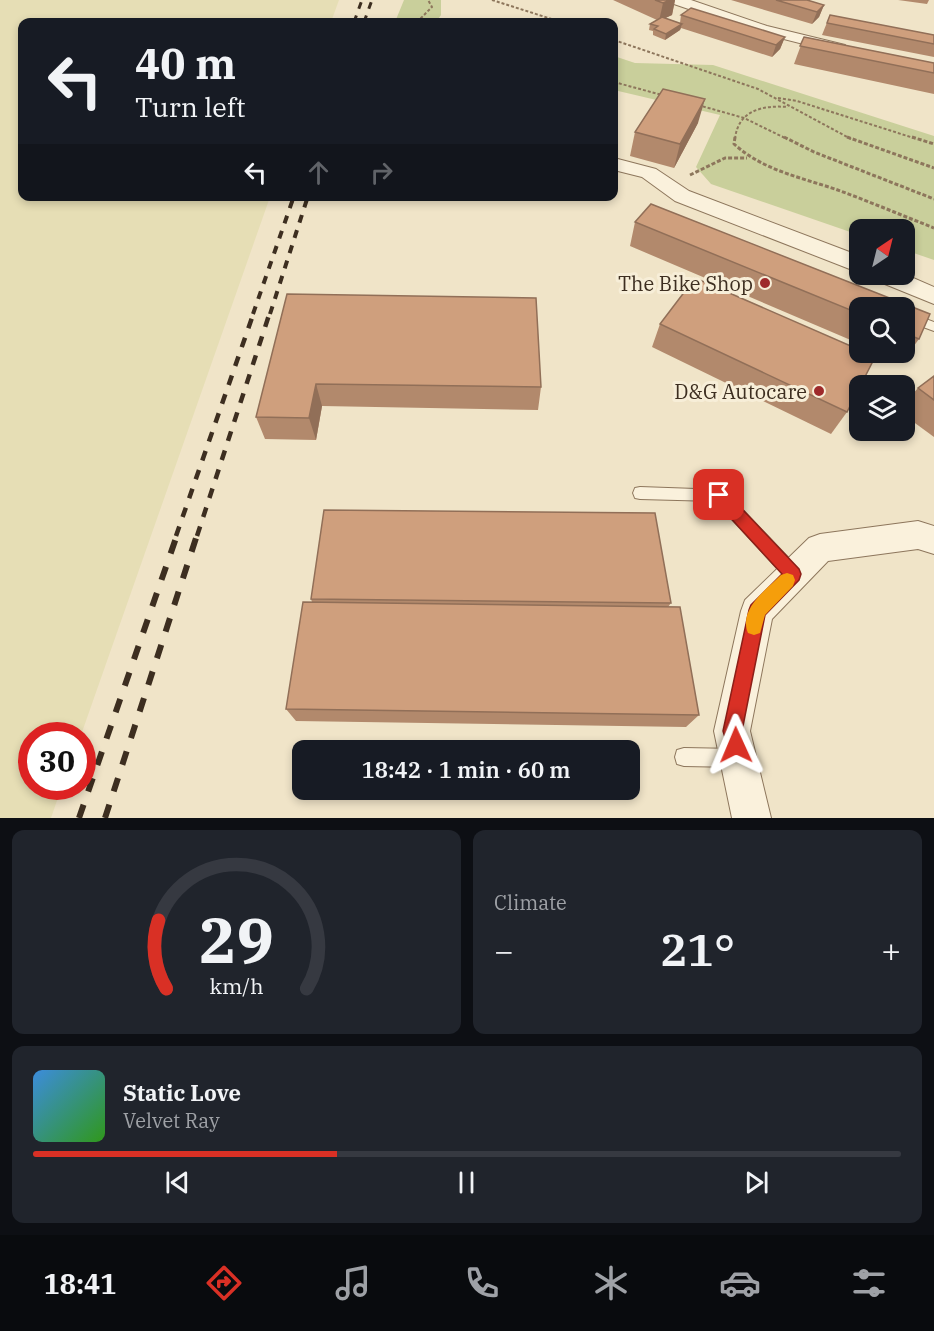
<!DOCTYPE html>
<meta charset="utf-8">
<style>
:root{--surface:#171b24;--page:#20242c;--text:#f1f3f6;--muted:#9ea1a6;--line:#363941;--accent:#d93025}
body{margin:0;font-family:"IBM Plex Serif",serif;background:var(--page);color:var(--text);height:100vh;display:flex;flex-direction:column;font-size:22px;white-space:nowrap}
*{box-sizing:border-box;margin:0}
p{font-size:20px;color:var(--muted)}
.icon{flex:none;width:33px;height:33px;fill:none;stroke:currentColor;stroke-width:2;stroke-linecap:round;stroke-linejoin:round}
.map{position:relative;height:818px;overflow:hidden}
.panel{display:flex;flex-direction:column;gap:12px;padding:12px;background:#0d0f14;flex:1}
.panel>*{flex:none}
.hud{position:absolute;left:18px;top:18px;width:600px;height:183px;border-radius:12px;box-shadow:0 3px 9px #0003;background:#171b24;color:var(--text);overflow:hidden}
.needle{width:39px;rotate:35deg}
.controls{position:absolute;left:849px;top:219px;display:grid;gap:12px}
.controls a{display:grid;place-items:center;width:66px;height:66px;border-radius:12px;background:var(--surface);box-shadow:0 3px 9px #0003;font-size:30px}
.speed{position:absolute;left:18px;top:722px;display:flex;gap:12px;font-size:30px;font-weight:700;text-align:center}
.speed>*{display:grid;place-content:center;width:78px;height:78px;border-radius:50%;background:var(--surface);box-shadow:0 3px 9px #0003;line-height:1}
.speed .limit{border:9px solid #d22;background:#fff;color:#111}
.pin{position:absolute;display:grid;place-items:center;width:51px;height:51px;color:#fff;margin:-26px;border-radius:12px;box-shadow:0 3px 9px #0006}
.me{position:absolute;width:66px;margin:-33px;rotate:359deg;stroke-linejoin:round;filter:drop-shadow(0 0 4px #0008)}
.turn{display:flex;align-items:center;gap:21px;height:126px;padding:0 18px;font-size:27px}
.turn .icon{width:78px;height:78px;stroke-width:2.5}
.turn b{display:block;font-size:42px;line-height:51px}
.lanes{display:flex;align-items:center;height:57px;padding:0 18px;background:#0003;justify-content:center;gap:30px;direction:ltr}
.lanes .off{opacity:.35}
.big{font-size:45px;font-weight:600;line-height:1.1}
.panel .tile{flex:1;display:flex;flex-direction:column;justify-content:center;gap:9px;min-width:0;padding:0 21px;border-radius:12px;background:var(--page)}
.panel .dial{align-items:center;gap:0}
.dial svg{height:156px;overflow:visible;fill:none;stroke:var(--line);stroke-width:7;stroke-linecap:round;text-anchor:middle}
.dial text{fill:var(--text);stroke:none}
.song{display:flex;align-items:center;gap:18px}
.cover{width:72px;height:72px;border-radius:9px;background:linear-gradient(135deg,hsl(210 70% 55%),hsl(110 70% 35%))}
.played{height:6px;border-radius:3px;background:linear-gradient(90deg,var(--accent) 35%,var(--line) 35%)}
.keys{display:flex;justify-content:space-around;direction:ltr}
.heat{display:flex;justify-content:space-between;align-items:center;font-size:33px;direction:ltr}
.panel .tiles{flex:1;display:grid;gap:12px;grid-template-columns:1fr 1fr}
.tile:last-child{grid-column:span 2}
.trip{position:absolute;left:292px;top:740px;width:348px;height:60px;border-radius:12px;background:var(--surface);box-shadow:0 3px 9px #0003;font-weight:600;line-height:60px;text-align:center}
.tabs{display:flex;height:96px;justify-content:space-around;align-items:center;background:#090b0e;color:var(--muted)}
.tabs .icon{width:42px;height:42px}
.tabs .current{color:var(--accent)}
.tabs b{font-size:27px;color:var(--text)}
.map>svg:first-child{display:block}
.farmland{fill:#e6deb5}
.green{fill:#c9cf9b}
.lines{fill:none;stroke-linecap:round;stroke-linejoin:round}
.service-casing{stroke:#8d765c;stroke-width:2}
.minor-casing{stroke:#8d765c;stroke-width:2}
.path-far1{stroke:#8d765c;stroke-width:2;stroke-dasharray:3 2;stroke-linecap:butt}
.path{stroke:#8d765c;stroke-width:3;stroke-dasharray:4 2;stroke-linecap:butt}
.service{fill:#faf1dc;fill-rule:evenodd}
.minor{fill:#faf1dc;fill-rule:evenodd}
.rail-far3{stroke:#3d2e20;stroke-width:3;stroke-dasharray:7 7;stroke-linecap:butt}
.rail-far2{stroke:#3d2e20;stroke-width:4;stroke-dasharray:8 8;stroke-linecap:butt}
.rail-far1{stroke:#3d2e20;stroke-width:4.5;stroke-dasharray:10 10;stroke-linecap:butt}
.rail{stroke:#3d2e20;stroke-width:6;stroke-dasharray:14 14;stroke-linecap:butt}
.wall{fill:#b2896c}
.shaded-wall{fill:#916f58}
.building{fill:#cf9f7d;stroke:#916f58;stroke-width:1.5}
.route{fill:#d93025;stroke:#8d1f18;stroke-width:1.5}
.slow{fill:#f59e0b}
.poi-dot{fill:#9e2a2b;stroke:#f7eed8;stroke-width:2}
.labels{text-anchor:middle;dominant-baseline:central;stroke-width:6;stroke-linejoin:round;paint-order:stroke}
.poi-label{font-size:20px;fill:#3d2e20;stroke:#f7eed8;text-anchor:end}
</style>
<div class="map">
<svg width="934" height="818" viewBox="0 0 934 818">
<rect width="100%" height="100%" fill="#f0e4c8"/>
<polygon class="farmland" points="0,0 339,0 331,22 22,22 22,196 270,197 81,735 32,735 32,786 62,786 51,818 0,818"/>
<g class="green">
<polygon points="404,0 441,0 441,15 436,22 395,22"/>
<polygon points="614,56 635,63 713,65 934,136 934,260 905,250 904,230 860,230 859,235 711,184 696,167 720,115 614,90"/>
</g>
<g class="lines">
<defs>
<g id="service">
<polygon points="904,311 934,322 934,331 904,320"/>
<polygon points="640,487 724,490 799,569 801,574 799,579 793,581 787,579 715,501 640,499 635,498 633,493 635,488"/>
<polygon points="684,748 736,749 743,751 745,758 743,765 736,767 684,766 677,764 675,757 677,750"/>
</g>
<g id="minor">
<polygon points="668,0 691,0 767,26 845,45 847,48 839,53 756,32 671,3"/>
<polygon points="614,158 656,169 689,191 860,256 860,273 675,201 642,177 614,170"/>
<polygon points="872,274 904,274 934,287 934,304 875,280"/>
<polygon points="918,521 934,526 934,554 918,549 828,561 772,619 750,731 771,818 732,818 714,731 741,611 745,600 809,538 820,534"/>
</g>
</defs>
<use href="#service" class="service-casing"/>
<use href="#minor" class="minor-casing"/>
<g class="path-far1">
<polyline points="492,0 561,22"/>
<polyline points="417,22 432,7 428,0"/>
<polyline points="614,40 758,89 851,139"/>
<polyline points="614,82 662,95"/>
<polyline points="778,98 797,101 917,139"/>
<polyline points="698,105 744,118 787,139"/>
<path d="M735,139C738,110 763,105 788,107"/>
</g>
<g class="path">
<path d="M735,137L734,144C763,170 799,177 835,189C868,201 901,215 934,228"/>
<polyline points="784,137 814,152 934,199"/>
<polyline points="847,137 934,168"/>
<polyline points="912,137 934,144"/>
<polyline points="690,175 725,158 747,158"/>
</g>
<use href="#service" class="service"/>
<use href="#minor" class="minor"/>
<g class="rail-far3">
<polyline points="354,22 362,0"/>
<polyline points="364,22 372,0"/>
</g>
<g class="rail-far2">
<polyline points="253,314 294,196"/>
<polyline points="270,314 308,196"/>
</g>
<g class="rail-far1">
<polyline points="176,536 254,312"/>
<polyline points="197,536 270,312"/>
</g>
<g class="rail">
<polyline points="79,818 177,535"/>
<polyline points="105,818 197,535"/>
</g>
</g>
<g class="wall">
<polygon points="613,0 675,0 672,15 665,18 680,23 681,15 785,37 780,49 772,57 681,28 680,30 665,40 653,35 653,31 649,30 650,24 657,20"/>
<polygon points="731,0 807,0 824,5 819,17 812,24"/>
<polygon points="898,0 929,0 927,4"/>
<polygon points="830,15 934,35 934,57 822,35"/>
<polygon points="804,37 934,63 934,94 794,64"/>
<polygon points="698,123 674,168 630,156 635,132"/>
<polygon points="651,204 930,314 919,339 902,362 879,352 904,352 904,308 860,308 860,344 630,246 635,222"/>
<polygon points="287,294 541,387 538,410 322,406 316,440 265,439 256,417"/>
<polygon points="660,324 847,412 831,434 652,347"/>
<polygon points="934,376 934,437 904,415 904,404 918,388"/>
<polygon points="311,599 671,603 668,607 699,715 686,727 296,721 286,709 312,602"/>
</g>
<g class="shaded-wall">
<polygon points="670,0 675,0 672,15 659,21 663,3"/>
<polygon points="824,5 819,17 812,24 817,12"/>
<polygon points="682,24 680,30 665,40 666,34"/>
<polygon points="785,37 780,49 772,57 776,45"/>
<polygon points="705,99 698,123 674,168 680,144"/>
<polygon points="316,384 322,406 316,440 309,418"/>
</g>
<g class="building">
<polygon points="655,0 670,0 663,3"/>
<polygon points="776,0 807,0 824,5 817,12"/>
<polygon points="691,8 785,37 776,45 681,15"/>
<polygon points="830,15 934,35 934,44 827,23"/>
<polygon points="662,17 682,24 666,34 654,29 658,26 650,24"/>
<polygon points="804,37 934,63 934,73 800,46"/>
<polygon points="663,89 705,99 680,144 635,132"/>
<polygon points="651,204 930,314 919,339 904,333 904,308 860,308 860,314 635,222"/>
<polygon points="695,278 860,350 860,352 865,352 875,357 847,412 660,324"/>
<polygon points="287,294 536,298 541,387 316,384 309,418 256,417"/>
<polygon points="934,376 934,400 918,388"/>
<polygon points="324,510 655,513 671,603 311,599"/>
<polygon points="303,602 680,607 699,715 286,709"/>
</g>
<polygon class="route" points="719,489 725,491 799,569 801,574 799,580 765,615 742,731 745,745 742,751 736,754 729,751 723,731 749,610 751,605 782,574 714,500 712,495 714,491"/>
<path class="slow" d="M787,573L793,575L795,580L793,586L765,615L760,633L754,635L748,633C738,609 767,589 781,575Z"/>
<g class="poi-dot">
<circle cx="765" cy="283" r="6"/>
<circle cx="819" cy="391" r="6"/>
</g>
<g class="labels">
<g class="poi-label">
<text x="753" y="283">The Bike Shop</text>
<text x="807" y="391">D&amp;G Autocare</text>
</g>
</g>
</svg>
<div class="controls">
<a><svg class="needle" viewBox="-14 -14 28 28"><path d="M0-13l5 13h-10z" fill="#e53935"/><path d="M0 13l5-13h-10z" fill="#9ea1a6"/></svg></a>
<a><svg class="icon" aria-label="search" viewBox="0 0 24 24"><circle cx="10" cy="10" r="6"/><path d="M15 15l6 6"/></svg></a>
<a><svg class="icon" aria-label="layers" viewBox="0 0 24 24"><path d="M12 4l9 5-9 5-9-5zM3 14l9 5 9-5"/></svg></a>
</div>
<div class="speed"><div class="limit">30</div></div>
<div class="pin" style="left:719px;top:495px;background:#d93025"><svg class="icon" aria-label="arrive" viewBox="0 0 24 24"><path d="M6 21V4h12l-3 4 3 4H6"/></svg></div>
<svg class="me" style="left:736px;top:745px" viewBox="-20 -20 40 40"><path d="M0-17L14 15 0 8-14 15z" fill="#d93025" stroke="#fff" stroke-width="4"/></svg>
<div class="trip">18:42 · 1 min · 60 m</div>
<div class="hud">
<div class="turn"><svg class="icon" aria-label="left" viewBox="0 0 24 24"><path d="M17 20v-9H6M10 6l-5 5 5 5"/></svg><div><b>40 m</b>Turn left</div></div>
<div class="lanes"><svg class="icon" aria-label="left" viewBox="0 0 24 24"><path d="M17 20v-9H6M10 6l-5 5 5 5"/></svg><svg class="icon off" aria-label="ahead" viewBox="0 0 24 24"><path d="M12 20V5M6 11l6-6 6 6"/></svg><svg class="icon off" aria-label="right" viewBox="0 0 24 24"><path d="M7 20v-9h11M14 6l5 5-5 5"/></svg></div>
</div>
</div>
<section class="panel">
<div class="tiles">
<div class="tile dial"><svg viewBox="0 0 100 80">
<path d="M14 69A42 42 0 1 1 86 69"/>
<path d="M14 69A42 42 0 0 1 10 34" stroke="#d93025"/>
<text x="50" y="56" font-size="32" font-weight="700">29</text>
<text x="50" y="72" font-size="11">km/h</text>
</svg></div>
<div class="tile"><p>Climate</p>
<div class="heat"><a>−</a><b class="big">21°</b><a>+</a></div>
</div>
<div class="tile">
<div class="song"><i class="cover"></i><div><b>Static Love</b><p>Velvet Ray</p></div></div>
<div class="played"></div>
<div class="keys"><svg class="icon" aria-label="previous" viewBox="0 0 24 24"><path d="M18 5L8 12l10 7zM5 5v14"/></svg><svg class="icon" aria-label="pause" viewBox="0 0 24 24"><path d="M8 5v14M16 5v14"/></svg><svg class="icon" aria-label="next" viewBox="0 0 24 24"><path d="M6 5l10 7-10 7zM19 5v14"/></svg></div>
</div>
</div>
</section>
<nav class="tabs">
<b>18:41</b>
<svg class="icon current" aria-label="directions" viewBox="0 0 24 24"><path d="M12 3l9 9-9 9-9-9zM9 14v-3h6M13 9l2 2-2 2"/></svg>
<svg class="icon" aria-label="music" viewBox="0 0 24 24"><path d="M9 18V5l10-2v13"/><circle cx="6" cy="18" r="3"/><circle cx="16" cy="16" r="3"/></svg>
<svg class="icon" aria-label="phone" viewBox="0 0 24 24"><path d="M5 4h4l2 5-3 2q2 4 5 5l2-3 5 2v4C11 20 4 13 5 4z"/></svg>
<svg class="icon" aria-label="climate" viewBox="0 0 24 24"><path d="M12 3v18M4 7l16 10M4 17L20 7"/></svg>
<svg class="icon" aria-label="car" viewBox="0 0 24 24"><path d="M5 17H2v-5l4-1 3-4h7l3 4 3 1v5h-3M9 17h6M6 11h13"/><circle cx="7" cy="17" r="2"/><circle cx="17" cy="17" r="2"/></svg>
<svg class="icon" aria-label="filters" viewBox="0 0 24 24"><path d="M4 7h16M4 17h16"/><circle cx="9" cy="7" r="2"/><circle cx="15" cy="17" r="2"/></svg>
</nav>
